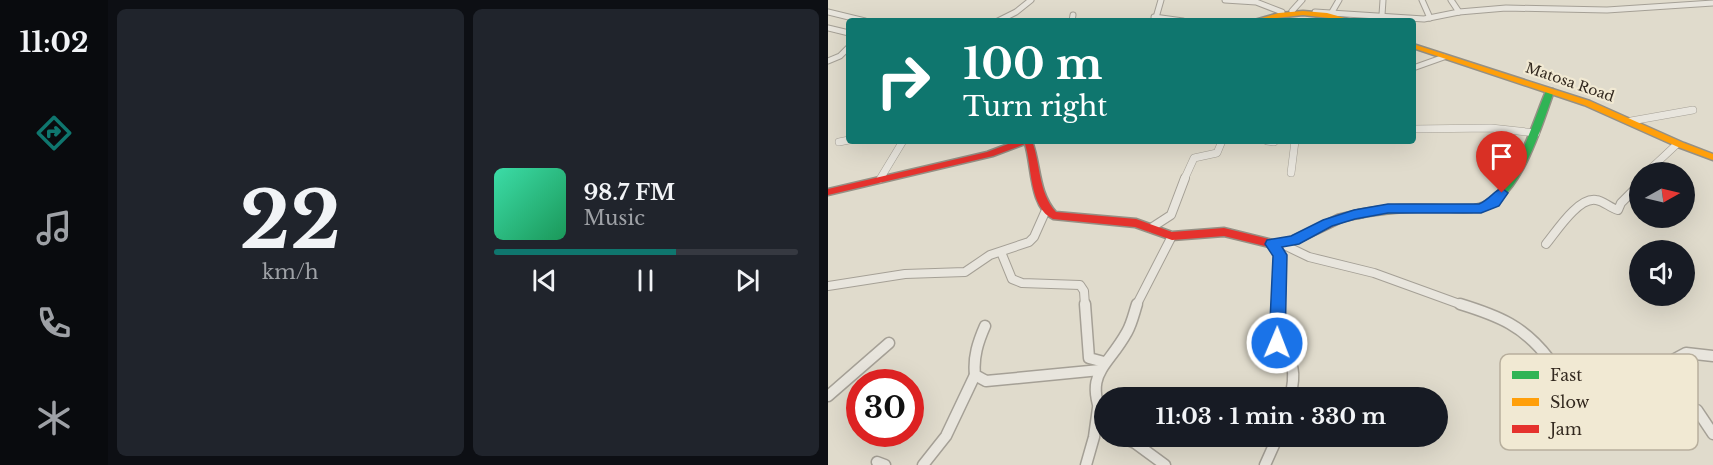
<!DOCTYPE html>
<meta charset="utf-8">
<style>
:root{--surface:#171b24;--page:#20242c;--text:#f1f3f6;--muted:#9ea1a6;--line:#363941;--accent:#0f766e}
body{margin:0;font-family:"Libre Baskerville",serif;background:var(--page);color:var(--text);height:100vh;display:flex;flex-direction:column;font-size:22px;white-space:nowrap}
*{box-sizing:border-box;margin:0}
p{font-size:20px;color:var(--muted)}
.icon{flex:none;width:33px;height:33px;fill:none;stroke:currentColor;stroke-width:2;stroke-linecap:round;stroke-linejoin:round}
.map{position:relative;flex:1;overflow:hidden}
.side{display:flex;flex-direction:column;gap:9px;padding:9px;background:#0d0f14;width:720px}
.side>*{flex:none}
.top-card{position:absolute;left:18px;top:18px;width:570px;height:126px;border-radius:6px;box-shadow:0 6px 24px #0002;background:#0f766e;color:#fff;overflow:hidden}
.needle{width:39px;rotate:82deg}
.tools{position:absolute;left:801px;top:162px;display:grid;gap:12px}
.tools a{display:grid;place-items:center;width:66px;height:66px;border-radius:50%;background:var(--surface);box-shadow:0 6px 24px #0002;font-size:30px}
.speed{position:absolute;left:18px;top:369px;display:flex;gap:12px;font-size:30px;font-weight:700;text-align:center}
.speed>*{display:grid;place-content:center;width:78px;height:78px;border-radius:50%;background:var(--surface);box-shadow:0 6px 24px #0002;line-height:1}
.speed .limit{border:9px solid #d22;background:#fff;color:#111}
.pin{position:absolute;display:grid;place-items:center;width:51px;height:51px;color:#fff;margin:-62px -26px;border-radius:50% 50% 50% 0;rotate:-45deg;box-shadow:0 0 6px #0007}
.pin .icon{rotate:45deg}
.me{position:absolute;width:66px;margin:-33px;rotate:1deg;stroke-linejoin:round;filter:drop-shadow(0 0 4px #0008)}
.turn{display:flex;align-items:center;gap:21px;height:126px;padding:0 18px;font-size:27px}
.turn .icon{width:78px;height:78px;stroke-width:2.5}
.turn b{display:block;font-size:42px;line-height:51px}
.side .card{flex:1;display:flex;flex-direction:column;justify-content:center;gap:9px;min-width:0;padding:0 21px;border-radius:9px;background:var(--page)}
.side .dial{align-items:center;gap:0}
.dial b{font-size:78px;line-height:1}
.song{display:flex;align-items:center;gap:18px}
.cover{width:72px;height:72px;border-radius:9px;background:linear-gradient(135deg,hsl(160 70% 55%),hsl(150 70% 35%))}
.played{height:6px;border-radius:3px;background:linear-gradient(90deg,var(--accent) 60%,var(--line) 60%)}
.keys{display:flex;justify-content:space-around;direction:ltr}
.side .tiles{flex:1;display:grid;gap:9px;grid-template-columns:repeat(2,1fr)}
.trip{position:absolute;left:266px;top:387px;width:354px;height:60px;border-radius:30px;background:var(--surface);box-shadow:0 6px 24px #0002;font-weight:800;line-height:60px;text-align:center}
main{display:flex;flex:1;min-height:0}
.dock{display:flex;flex-direction:column;width:108px;justify-content:space-around;align-items:center;background:#090b0e;color:var(--muted)}
.dock .icon{width:42px;height:42px}
.dock .selected{color:var(--accent)}
.dock b{font-size:27px;color:var(--text)}
.map>svg:first-child{display:block}
.lines{fill:none;stroke-linecap:round;stroke-linejoin:round}
.street-far3-casing{stroke:#a5a096;stroke-width:7}
.street-far2-casing{stroke:#a5a096;stroke-width:8}
.street-far1-casing{stroke:#a5a096;stroke-width:10}
.street-casing{stroke:#a5a096;stroke-width:13}
.fast-casing{stroke:#959085;stroke-width:3}
.slow-casing{stroke:#959085;stroke-width:3}
.jam-casing{stroke:#959085;stroke-width:3}
.street-far3{stroke:#e8e5dd;stroke-width:5}
.street-far2{stroke:#e8e5dd;stroke-width:7}
.street-far1{stroke:#e8e5dd;stroke-width:8}
.street{stroke:#e8e5dd;stroke-width:10}
.fast{fill:#30b455;fill-rule:evenodd}
.slow{fill:#ff9f0a;fill-rule:evenodd}
.jam{fill:#e5322d;fill-rule:evenodd}
.route{fill:#1a73e8;stroke:#114b97;stroke-width:1.5}
.labels{text-anchor:middle;dominant-baseline:central;stroke-width:4.5;stroke-linejoin:round;paint-order:stroke}
.far-street-label{font-size:14px;fill:#33291f;stroke:#f1e9d3}
.key{fill:#f1e9d3;stroke:#b8af9d;stroke-width:1.5}
.key-label{font-size:16px;fill:#33291f}
</style>
<main>
<nav class="dock">
<b>11:02</b>
<svg class="icon selected" aria-label="directions" viewBox="0 0 24 24"><path d="M12 3l9 9-9 9-9-9zM9 14v-3h6M13 9l2 2-2 2"/></svg>
<svg class="icon" aria-label="music" viewBox="0 0 24 24"><path d="M9 18V5l10-2v13"/><circle cx="6" cy="18" r="3"/><circle cx="16" cy="16" r="3"/></svg>
<svg class="icon" aria-label="phone" viewBox="0 0 24 24"><path d="M5 4h4l2 5-3 2q2 4 5 5l2-3 5 2v4C11 20 4 13 5 4z"/></svg>
<svg class="icon" aria-label="climate" viewBox="0 0 24 24"><path d="M12 3v18M4 7l16 10M4 17L20 7"/></svg>
</nav>
<section class="side">
<div class="tiles">
<div class="card dial"><b>22</b><p>km/h</p></div>
<div class="card">
<div class="song"><i class="cover"></i><div><b>98.7 FM</b><p>Music</p></div></div>
<div class="played"></div>
<div class="keys"><svg class="icon" aria-label="previous" viewBox="0 0 24 24"><path d="M18 5L8 12l10 7zM5 5v14"/></svg><svg class="icon" aria-label="pause" viewBox="0 0 24 24"><path d="M8 5v14M16 5v14"/></svg><svg class="icon" aria-label="next" viewBox="0 0 24 24"><path d="M6 5l10 7-10 7zM19 5v14"/></svg></div>
</div>
</div>
</section>
<div class="map">
<svg width="885" height="465" viewBox="0 0 885 465">
<rect width="100%" height="100%" fill="#e0dbcc"/>
<g class="lines">
<defs>
<g id="street-far3">
<polyline points="397,0 428,2 454,12"/>
<polyline points="594,0 602,18"/>
<polyline points="623,0 631,12"/>
<polyline points="464,11 474,0"/>
<polyline points="0,12 37,21"/>
<polyline points="487,12 596,19 631,12 678,8 779,10 885,3"/>
<polyline points="504,12 511,0"/>
<polyline points="554,15 555,0"/>
<polyline points="326,17 355,21"/>
<polyline points="170,21 188,12 203,0"/>
<polyline points="244,21 245,15"/>
<polyline points="327,21 333,0"/>
<polyline points="0,28 21,33"/>
<polyline points="0,61 12,56 21,47"/>
<polyline points="585,68 616,57"/>
</g>
<g id="street-far2">
<polyline points="803,121 865,110"/>
<polyline points="585,129 663,128 708,133"/>
<polyline points="439,141 446,142"/>
<polyline points="11,142 21,140"/>
<polyline points="819,172 848,145"/>
<polyline points="463,173 467,141"/>
<polyline points="52,179 75,141"/>
<polyline points="356,180 366,158 389,153 394,141"/>
</g>
<g id="street-far1">
<polyline points="323,228 343,215 357,178"/>
<polyline points="444,244 452,255 450,306"/>
<polyline points="454,244 481,257 546,273 637,306"/>
<path d="M718,244C728,232 750,197 768,200C776,201 782,208 790,210L793,203L812,184"/>
<polyline points="173,252 184,279 194,283 252,285 256,291 257,306"/>
<polyline points="0,286 77,274 137,272 162,255 201,242 206,237 218,210"/>
<polyline points="308,306 344,236"/>
</g>
<g id="street">
<polyline points="257,304 261,358 276,362"/>
<path d="M450,304L449,343C467,362 468,373 462,398"/>
<path d="M632,304C671,316 696,326 721,359"/>
<path d="M157,326C150,342 145,357 147,375L158,381L272,370"/>
<polyline points="845,360 858,353 885,356"/>
<polyline points="0,396 61,343"/>
<polyline points="869,410 885,434"/>
<path d="M276,422C255,372 278,370 299,332C304,323 306,313 309,304"/>
<polyline points="291,436 307,443 337,465"/>
<polyline points="49,462 57,465"/>
<polyline points="95,465 118,436 147,375"/>
<polyline points="258,465 266,437 270,408"/>
<polyline points="437,465 450,436"/>
</g>
<path id="fast" d="M719,89H725L726,91C714,125 691,205 650,211C638,213 626,212 614,211C586,211 558,212 531,218L527,217L526,214L527,211C566,201 606,207 646,205C684,201 705,119 719,89Z"/>
<g id="slow">
<polygon points="475,11 499,13 527,21 475,15 423,21 451,13"/>
<polygon points="585,44 762,101 856,143 885,154 885,160 850,147 756,105 585,48"/>
</g>
<path id="jam" d="M188,141H204C213,165 210,192 228,212L308,219L344,232L396,228L449,241L463,237L509,215L531,210L536,214L535,217L516,221L470,243L449,249L396,236L344,240L307,227L225,219C201,208 204,165 197,144L165,156L0,195V189L159,152Z"/>
</defs>
<use href="#street-far3" class="street-far3-casing"/>
<use href="#street-far2" class="street-far2-casing"/>
<use href="#street-far1" class="street-far1-casing"/>
<use href="#street" class="street-casing"/>
<use href="#fast" class="fast-casing"/>
<use href="#slow" class="slow-casing"/>
<use href="#jam" class="jam-casing"/>
<use href="#street-far3" class="street-far3"/>
<use href="#street-far2" class="street-far2"/>
<use href="#street-far1" class="street-far1"/>
<use href="#street" class="street"/>
<use href="#fast" class="fast"/>
<use href="#slow" class="slow"/>
<use href="#jam" class="jam"/>
</g>
<path class="route" d="M674,188L680,193L671,206L653,213H560L527,219L504,226L471,244L454,247L459,255L457,343L455,348L449,350L443,348L441,343L445,256L437,244L439,240L463,236L495,220L526,210L560,204H651C661,200 667,190 674,188Z"/>
<g class="labels">
<g class="far-street-label">
<text transform="translate(742 82) rotate(19)">Matosa Road</text>
</g>
</g>
<rect x="672" y="354" width="198" height="96" rx="9" class="key"/>
<rect x="684" y="371" width="27" height="8" fill="#30b455"/>
<rect x="684" y="398" width="27" height="8" fill="#ff9f0a"/>
<rect x="684" y="425" width="27" height="8" fill="#e5322d"/>
<g class="key-label">
<text x="722" y="381">Fast</text>
<text x="722" y="408">Slow</text>
<text x="722" y="435">Jam</text>
</g>
</svg>
<div class="tools">
<a><svg class="needle" viewBox="-14 -14 28 28"><path d="M0-13l5 13h-10z" fill="#e53935"/><path d="M0 13l5-13h-10z" fill="#9ea1a6"/></svg></a>
<a><svg class="icon" aria-label="sound" viewBox="0 0 24 24"><path d="M4 9h4l5-4v14l-5-4H4zM17 9q2 3 0 6"/></svg></a>
</div>
<div class="speed"><div class="limit">30</div></div>
<div class="pin" style="left:674px;top:193px;background:#d93025"><svg class="icon" aria-label="arrive" viewBox="0 0 24 24"><path d="M6 21V4h12l-3 4 3 4H6"/></svg></div>
<svg class="me" style="left:449px;top:343px" viewBox="-20 -20 40 40"><circle r="17" fill="#1a73e8" stroke="#fff" stroke-width="3"/><path d="M0-11L8 9 0 5-8 9z" fill="#fff"/></svg>
<div class="trip">11:03 · 1 min · 330 m</div>
<div class="top-card">
<div class="turn"><svg class="icon" aria-label="right" viewBox="0 0 24 24"><path d="M7 20v-9h11M14 6l5 5-5 5"/></svg><div><b>100 m</b>Turn right</div></div>
</div>
</div>
</main>
